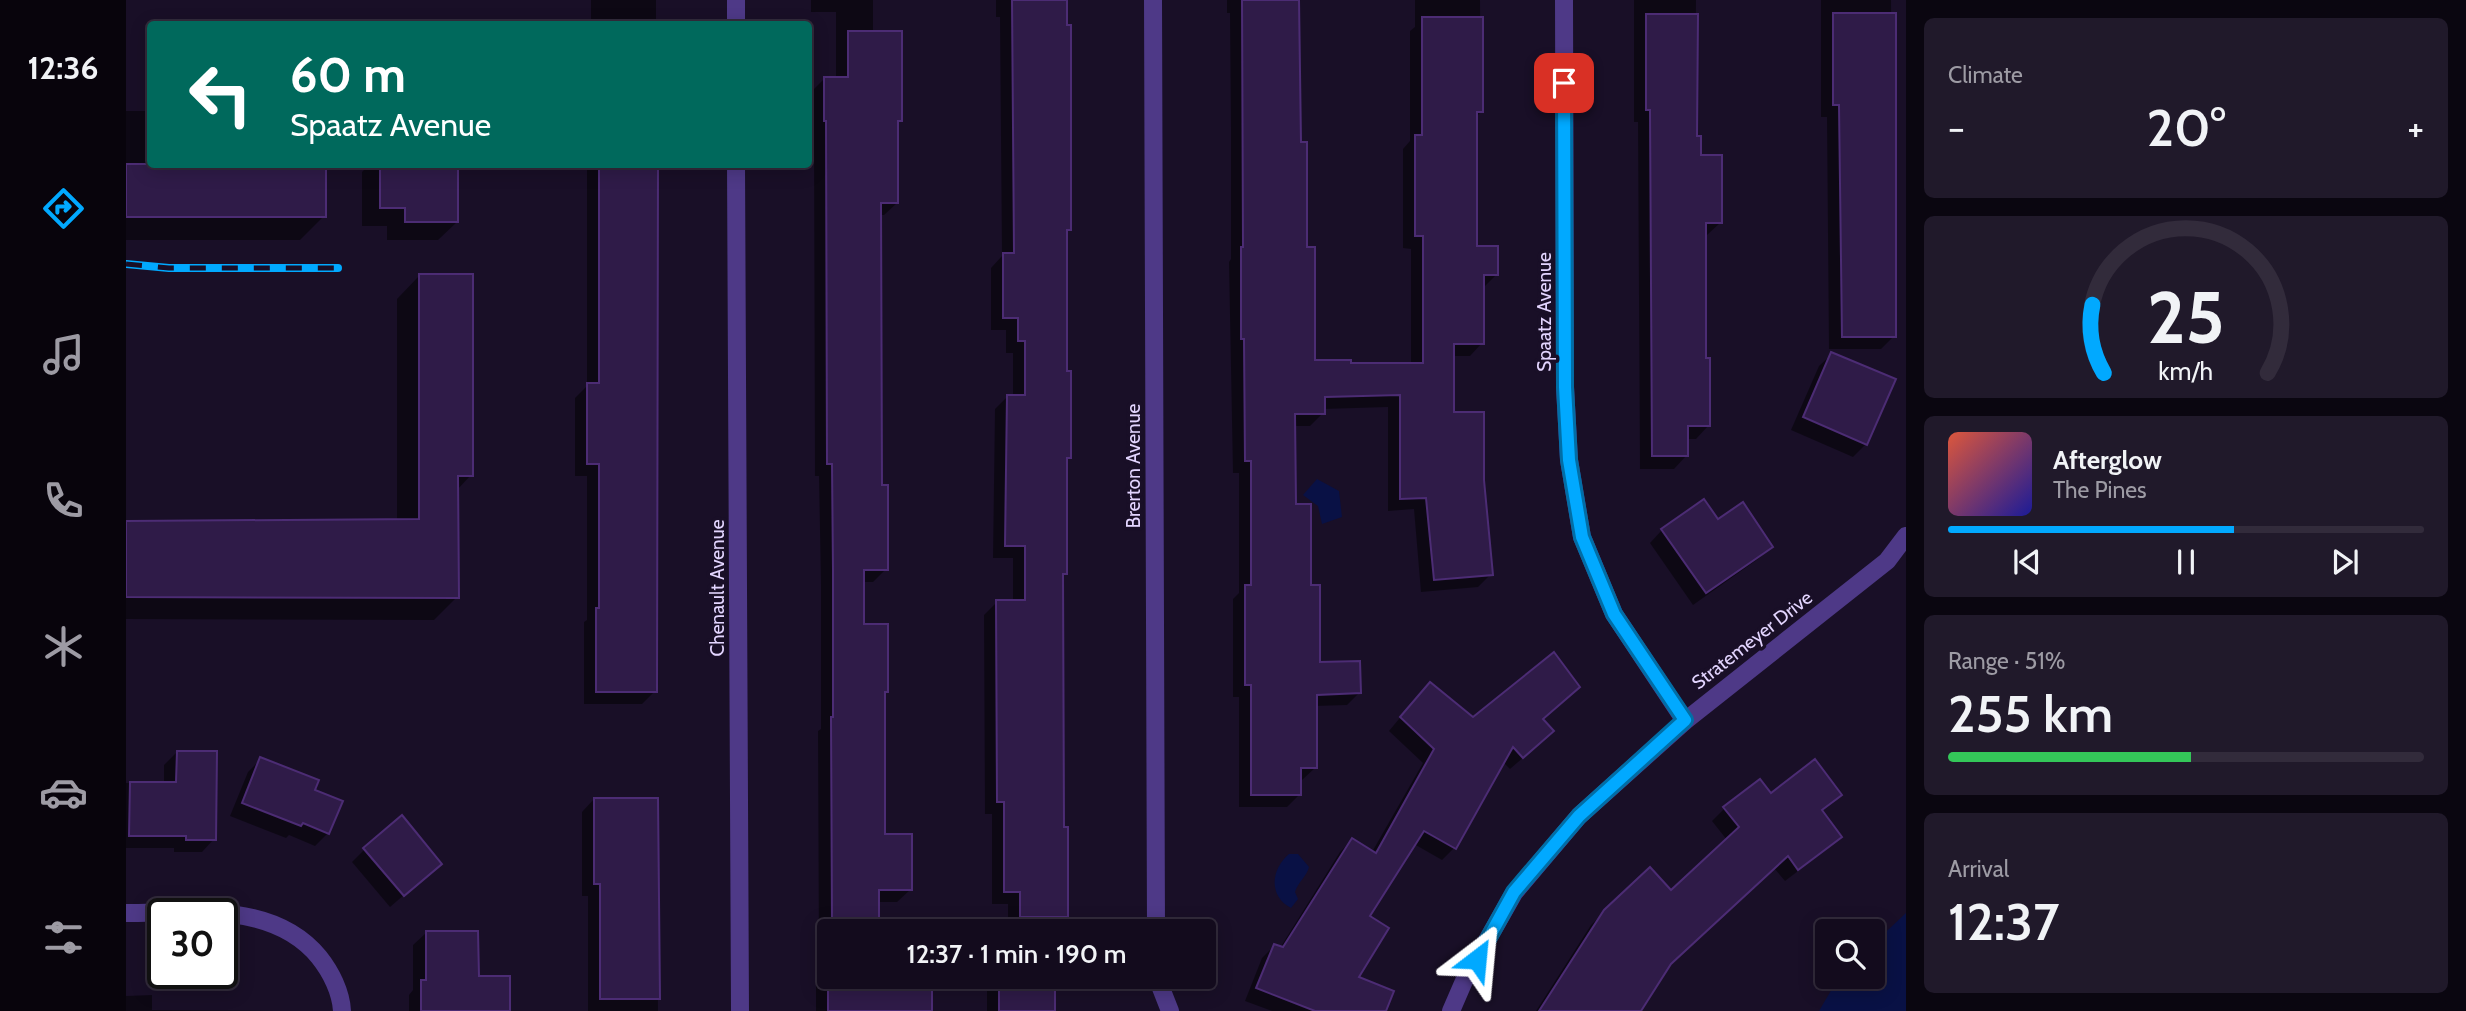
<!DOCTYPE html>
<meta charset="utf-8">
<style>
:root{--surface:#130b1d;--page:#20192a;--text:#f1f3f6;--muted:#9d9ba4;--line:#322b3b;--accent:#01a9ff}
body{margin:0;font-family:Cabin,sans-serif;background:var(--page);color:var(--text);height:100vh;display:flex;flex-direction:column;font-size:26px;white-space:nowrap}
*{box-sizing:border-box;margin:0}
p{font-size:23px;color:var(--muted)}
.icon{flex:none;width:38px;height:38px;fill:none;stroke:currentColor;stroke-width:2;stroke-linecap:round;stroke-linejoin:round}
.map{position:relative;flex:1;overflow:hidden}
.details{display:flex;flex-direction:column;gap:18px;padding:18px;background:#0a0610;width:560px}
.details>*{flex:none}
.guide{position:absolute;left:21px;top:21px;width:665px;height:147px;border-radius:7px;box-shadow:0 4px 18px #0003,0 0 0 2px var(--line);background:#00695c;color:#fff;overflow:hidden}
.tools{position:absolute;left:1689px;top:919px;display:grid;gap:14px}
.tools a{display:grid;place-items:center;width:70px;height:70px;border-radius:7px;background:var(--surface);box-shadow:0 4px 18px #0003,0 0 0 2px var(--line);font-size:35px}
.speed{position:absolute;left:21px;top:898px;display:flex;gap:14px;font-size:35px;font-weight:700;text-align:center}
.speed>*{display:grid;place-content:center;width:91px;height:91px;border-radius:50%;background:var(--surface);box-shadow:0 4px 18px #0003,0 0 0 2px var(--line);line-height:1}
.speed .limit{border:4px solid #111;border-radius:10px;background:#fff;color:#111}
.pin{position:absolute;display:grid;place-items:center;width:60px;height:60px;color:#fff;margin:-30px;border-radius:14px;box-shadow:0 4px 10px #0006}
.me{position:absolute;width:77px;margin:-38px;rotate:29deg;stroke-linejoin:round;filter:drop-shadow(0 0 5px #0008)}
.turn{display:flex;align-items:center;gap:24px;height:147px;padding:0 28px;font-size:32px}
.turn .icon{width:91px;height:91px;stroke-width:2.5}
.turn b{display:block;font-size:49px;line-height:60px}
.big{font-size:52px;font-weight:600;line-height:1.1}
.details .tile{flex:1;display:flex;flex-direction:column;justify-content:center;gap:10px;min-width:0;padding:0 24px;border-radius:10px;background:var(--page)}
.details .dial{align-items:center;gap:0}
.dial svg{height:182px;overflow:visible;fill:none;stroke:var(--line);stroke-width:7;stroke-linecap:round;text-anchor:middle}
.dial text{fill:var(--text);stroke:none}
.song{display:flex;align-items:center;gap:21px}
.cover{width:84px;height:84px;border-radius:10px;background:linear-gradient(135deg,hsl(10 70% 55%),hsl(240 70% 35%))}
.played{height:7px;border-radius:4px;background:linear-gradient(90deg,var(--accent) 60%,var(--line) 60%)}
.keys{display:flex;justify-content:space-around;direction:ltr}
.heat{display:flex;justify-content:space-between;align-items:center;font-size:38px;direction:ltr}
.charge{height:10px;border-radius:5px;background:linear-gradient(90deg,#34c759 51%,var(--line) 0)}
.trip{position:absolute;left:691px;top:919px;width:399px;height:70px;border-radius:7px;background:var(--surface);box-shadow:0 4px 18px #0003,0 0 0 2px var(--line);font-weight:600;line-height:70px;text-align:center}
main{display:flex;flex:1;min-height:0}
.tabs{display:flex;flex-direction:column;width:126px;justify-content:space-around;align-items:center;background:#08040c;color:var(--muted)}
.tabs .icon{width:49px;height:49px}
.tabs .active{color:var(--accent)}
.tabs b{font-size:32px;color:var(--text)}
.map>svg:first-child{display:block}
.water{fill:#091145}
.shadow{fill:#0007}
.building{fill:#2f1b48;stroke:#4c2c74;stroke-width:2}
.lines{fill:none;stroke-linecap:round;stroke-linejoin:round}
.street{stroke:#4e3987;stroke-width:18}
.rail-casing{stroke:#01a9ff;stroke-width:8}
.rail{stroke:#190f27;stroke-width:5;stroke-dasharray:16;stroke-linecap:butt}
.route-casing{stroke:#016ea6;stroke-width:18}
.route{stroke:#01a9ff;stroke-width:12}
.labels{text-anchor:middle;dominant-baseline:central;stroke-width:7;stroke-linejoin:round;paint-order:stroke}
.street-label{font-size:19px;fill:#e3d5ff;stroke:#190f27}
</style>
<main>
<nav class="tabs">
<b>12:36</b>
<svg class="icon active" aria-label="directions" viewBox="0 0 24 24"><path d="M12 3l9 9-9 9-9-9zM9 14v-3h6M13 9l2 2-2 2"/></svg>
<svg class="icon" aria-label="music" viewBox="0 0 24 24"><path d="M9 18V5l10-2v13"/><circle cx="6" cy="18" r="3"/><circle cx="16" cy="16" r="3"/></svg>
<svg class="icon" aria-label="phone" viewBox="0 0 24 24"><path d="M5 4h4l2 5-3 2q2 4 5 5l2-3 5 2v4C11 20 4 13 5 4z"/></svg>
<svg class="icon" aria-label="climate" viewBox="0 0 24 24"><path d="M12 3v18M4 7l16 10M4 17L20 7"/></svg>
<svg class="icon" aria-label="car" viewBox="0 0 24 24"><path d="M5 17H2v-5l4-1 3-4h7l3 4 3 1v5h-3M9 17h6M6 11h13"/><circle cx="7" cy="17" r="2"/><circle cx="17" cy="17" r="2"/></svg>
<svg class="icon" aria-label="filters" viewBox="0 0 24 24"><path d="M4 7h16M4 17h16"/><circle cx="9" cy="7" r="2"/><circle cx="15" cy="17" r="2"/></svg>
</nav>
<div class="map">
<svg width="1780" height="1011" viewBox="0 0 1780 1011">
<rect width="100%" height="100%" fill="#190f27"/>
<g class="water">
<polygon points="1191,479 1213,491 1216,517 1196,524 1192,506 1177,495"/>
<path d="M1163,854H1172L1183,867C1181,876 1172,882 1169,892L1172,899L1165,908C1142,896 1145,869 1163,854Z"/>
<polygon points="1780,913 1780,1011 1693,1011 1713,977 1746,976 1747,944"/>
</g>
<g class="shadow">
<rect x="465" y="0" width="65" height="24"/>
<polygon points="685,0 747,0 747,33 774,121 771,124 771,203 758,215 753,215 754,487 760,569 747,582 737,582 737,626 761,691 757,695 757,836 784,890 771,902 751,902 751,931 704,931 704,976 804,1011 690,1011 690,962 693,959 692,731 695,729 695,584 693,476 689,476 688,133 686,133 686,91 698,79 710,79 710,12 685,12"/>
<polygon points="870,0 940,0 944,229 940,233 940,373 944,457 940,461 940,573 935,578 937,828 941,916 927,931 882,931 882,904 866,904 866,814 859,814 858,615 871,602 887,602 887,558 867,558 869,409 881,397 887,397 887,353 880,353 880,330 865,330 865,268 876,256 874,17 870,17"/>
<polygon points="1101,0 1173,0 1174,144 1187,362 1223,365 1285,365 1285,249 1277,248 1277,149 1284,141 1284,31 1289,27 1289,0 1354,0 1355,112 1350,117 1350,247 1371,274 1358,287 1356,343 1344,356 1326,356 1326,414 1356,480 1365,574 1352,587 1295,592 1288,509 1262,511 1262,407 1197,409 1197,413 1184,426 1168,426 1169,505 1183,586 1192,664 1233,693 1221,705 1189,706 1189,768 1176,780 1174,780 1174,794 1161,807 1113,807 1113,697 1107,697 1107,599 1113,593 1113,473 1107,473 1103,262 1105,259 1105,128 1104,13 1101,13"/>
<polygon points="1508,0 1570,0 1569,137 1594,223 1581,235 1579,235 1579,360 1582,426 1570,439 1560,439 1560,456 1548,469 1514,469 1512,122 1508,122"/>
<polygon points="1695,0 1765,0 1768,336 1755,349 1703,349 1701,117 1695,117"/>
<polygon points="0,111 24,111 24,164 198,216 174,240 0,240"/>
<polygon points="244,164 331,164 331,222 312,240 261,240 261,226 236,226 236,172"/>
<polygon points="461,164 530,164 529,691 516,704 458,704 458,622 461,620 461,476 449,476 449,398 461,386"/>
<polygon points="293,276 345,475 331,490 331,597 308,620 0,619 0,523 271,521 271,299"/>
<polygon points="1706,354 1740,444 1727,457 1665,430 1693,366"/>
<polygon points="1592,522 1645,547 1632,559 1567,605 1524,543 1536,530"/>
<polygon points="1452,687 1415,720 1414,743 1384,769 1377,762 1328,848 1316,860 1288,844 1242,916 1230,978 1258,1011 1146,1011 1119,1001 1136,958 1148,946 1154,948 1214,852 1226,840 1246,852 1297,763 1263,731 1292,696 1347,720"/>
<polygon points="51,752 88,839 76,852 48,852 48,848 0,848 0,783 38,784 38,765"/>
<polygon points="135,759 187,791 202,833 189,846 163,835 160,838 104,816 122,772"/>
<polygon points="1713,795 1695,812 1714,836 1701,849 1659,881 1648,868 1542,966 1513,1011 1410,1011 1465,925 1479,911 1545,892 1601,840 1586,821 1599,808 1644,796"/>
<polygon points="468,799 530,799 532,1011 462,1011 462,896 456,896 456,812"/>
<polygon points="239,849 314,864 264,907 226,862"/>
<polygon points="300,933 351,978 383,1011 283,1011 283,995 287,990 287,945"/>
<rect x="861" y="976" width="66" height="35"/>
<polygon points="26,995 26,1010 149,1011 0,1011 0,996"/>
</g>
<g class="building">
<polygon points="886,0 941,0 941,25 945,25 945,230 941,230 941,371 945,371 945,458 941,458 941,574 937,574 938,827 942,827 942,917 894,917 894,892 878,892 878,802 871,802 870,600 899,600 899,546 879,546 881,395 899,395 899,341 892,341 892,318 877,318 877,253 888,253"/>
<polygon points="1116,0 1173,0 1175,142 1181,142 1181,247 1189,247 1189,360 1225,360 1225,363 1297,363 1297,236 1289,236 1289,135 1296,135 1296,17 1357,17 1357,112 1351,112 1351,246 1372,246 1372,275 1358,275 1358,344 1328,344 1328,412 1358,412 1358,480 1367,575 1308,580 1300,498 1274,499 1274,395 1199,397 1199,414 1169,414 1170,504 1185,504 1185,585 1194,585 1194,662 1234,661 1235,693 1191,695 1191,768 1175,768 1175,795 1125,795 1125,685 1119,685 1119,585 1125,585 1125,461 1119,461 1118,339 1115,339 1115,247 1117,247"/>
<polygon points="1707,13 1770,13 1770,337 1716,337 1713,105 1707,105"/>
<polygon points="1520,14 1572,14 1571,136 1575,136 1575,155 1596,155 1596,223 1580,223 1580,358 1584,358 1584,426 1562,426 1562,456 1526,456 1524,110 1520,110"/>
<polygon points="722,31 776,31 776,121 772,121 772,203 755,203 756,485 762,485 762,570 738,570 738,624 762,624 762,692 759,692 759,834 786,834 786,890 753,890 753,921 706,921 705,717 707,717 707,570 706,464 701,464 700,121 698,121 698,77 722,77"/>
<rect x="0" y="164" width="200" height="53"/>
<polygon points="254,164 332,164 332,222 279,222 279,208 254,208"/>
<polygon points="473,164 532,164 531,692 470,692 470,608 473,608 473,464 461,464 461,383 473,383"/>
<polygon points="293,274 347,274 347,476 332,476 333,598 0,597 0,521 293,519"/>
<polygon points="1705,352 1770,379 1741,445 1677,417"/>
<polygon points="1578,499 1592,519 1617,502 1647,547 1580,593 1535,529"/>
<polygon points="1428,652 1454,687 1417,719 1428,731 1397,758 1387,747 1330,849 1298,831 1244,916 1263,928 1233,977 1268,991 1260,1011 1189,1011 1130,988 1148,944 1157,947 1226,838 1250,853 1308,749 1274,717 1304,682 1347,717"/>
<polygon points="51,751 91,751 90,840 60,840 60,836 3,836 4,782 50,782"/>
<polygon points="134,757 193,780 189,790 217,801 203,834 177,823 175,826 116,803"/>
<polygon points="1689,759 1716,795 1696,810 1716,837 1672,870 1662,856 1545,964 1515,1011 1413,1011 1478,910 1524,867 1545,890 1613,827 1597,807 1634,779 1645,793"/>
<polygon points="468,798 532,798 534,999 474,999 474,884 468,884"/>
<polygon points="276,815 316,864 278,896 237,848"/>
<polygon points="300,931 352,931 353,976 384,976 384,1011 295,1011 295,980 300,980"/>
<rect x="702" y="976" width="104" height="35"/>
<rect x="873" y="976" width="56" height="35"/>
</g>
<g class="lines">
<g class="street">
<polyline points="610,0 610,24"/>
<polyline points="1027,0 1030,931"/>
<polyline points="1438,0 1439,387 1443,460 1456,537 1488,614 1559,721"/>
<polyline points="610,164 614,1011"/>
<path d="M0,913C65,913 147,901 193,957C205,972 215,992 216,1011"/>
<polyline points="1032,976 1033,983 1044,1011"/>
<polyline points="1325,1011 1338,981 1388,893 1453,816 1559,721 1761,561 1780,536"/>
</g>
<defs>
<polyline id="rail" points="0,264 43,268 212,268"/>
</defs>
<use href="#rail" class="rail-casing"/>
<use href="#rail" class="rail"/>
</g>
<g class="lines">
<defs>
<polyline id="route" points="1351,959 1388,892 1453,816 1559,720 1488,614 1456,537 1443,460 1439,387 1438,83"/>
</defs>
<use href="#route" class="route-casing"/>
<use href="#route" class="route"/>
</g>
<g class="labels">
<g class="street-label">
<text transform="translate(1418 312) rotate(-90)">Spaatz Avenue</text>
<text transform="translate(1007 466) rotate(-90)">Brerton Avenue</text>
<text transform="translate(591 588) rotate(-90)">Chenault Avenue</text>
<text transform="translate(1626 640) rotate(-38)">Stratemeyer Drive</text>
</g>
</g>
</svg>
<div class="tools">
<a><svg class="icon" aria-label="search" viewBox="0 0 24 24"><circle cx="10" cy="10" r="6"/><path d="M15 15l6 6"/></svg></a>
</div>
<div class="speed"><div class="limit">30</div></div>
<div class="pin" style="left:1438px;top:83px;background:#d93025"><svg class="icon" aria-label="arrive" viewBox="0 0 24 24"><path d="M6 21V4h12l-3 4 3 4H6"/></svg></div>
<svg class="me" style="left:1351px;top:959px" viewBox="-20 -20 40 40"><path d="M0-17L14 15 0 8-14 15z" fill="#01a9ff" stroke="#fff" stroke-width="4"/></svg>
<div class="trip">12:37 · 1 min · 190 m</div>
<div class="guide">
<div class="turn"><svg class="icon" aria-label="left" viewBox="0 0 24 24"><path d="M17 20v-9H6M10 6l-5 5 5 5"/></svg><div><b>60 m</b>Spaatz Avenue</div></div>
</div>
</div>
<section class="details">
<div class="tile"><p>Climate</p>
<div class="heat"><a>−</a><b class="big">20°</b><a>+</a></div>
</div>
<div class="tile dial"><svg viewBox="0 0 100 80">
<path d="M14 69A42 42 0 1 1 86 69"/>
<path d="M14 69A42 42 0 0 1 9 39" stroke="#01a9ff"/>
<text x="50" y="56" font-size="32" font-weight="700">25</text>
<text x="50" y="72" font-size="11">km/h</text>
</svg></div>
<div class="tile">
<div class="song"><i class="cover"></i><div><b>Afterglow</b><p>The Pines</p></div></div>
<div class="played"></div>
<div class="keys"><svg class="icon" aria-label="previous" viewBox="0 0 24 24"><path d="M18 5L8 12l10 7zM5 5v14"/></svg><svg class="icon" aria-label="pause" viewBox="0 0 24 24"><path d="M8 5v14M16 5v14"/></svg><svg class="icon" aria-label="next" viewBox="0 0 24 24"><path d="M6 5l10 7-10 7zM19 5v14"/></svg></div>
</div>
<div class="tile"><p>Range · 51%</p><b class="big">255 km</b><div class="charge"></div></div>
<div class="tile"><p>Arrival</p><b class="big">12:37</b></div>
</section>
</main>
